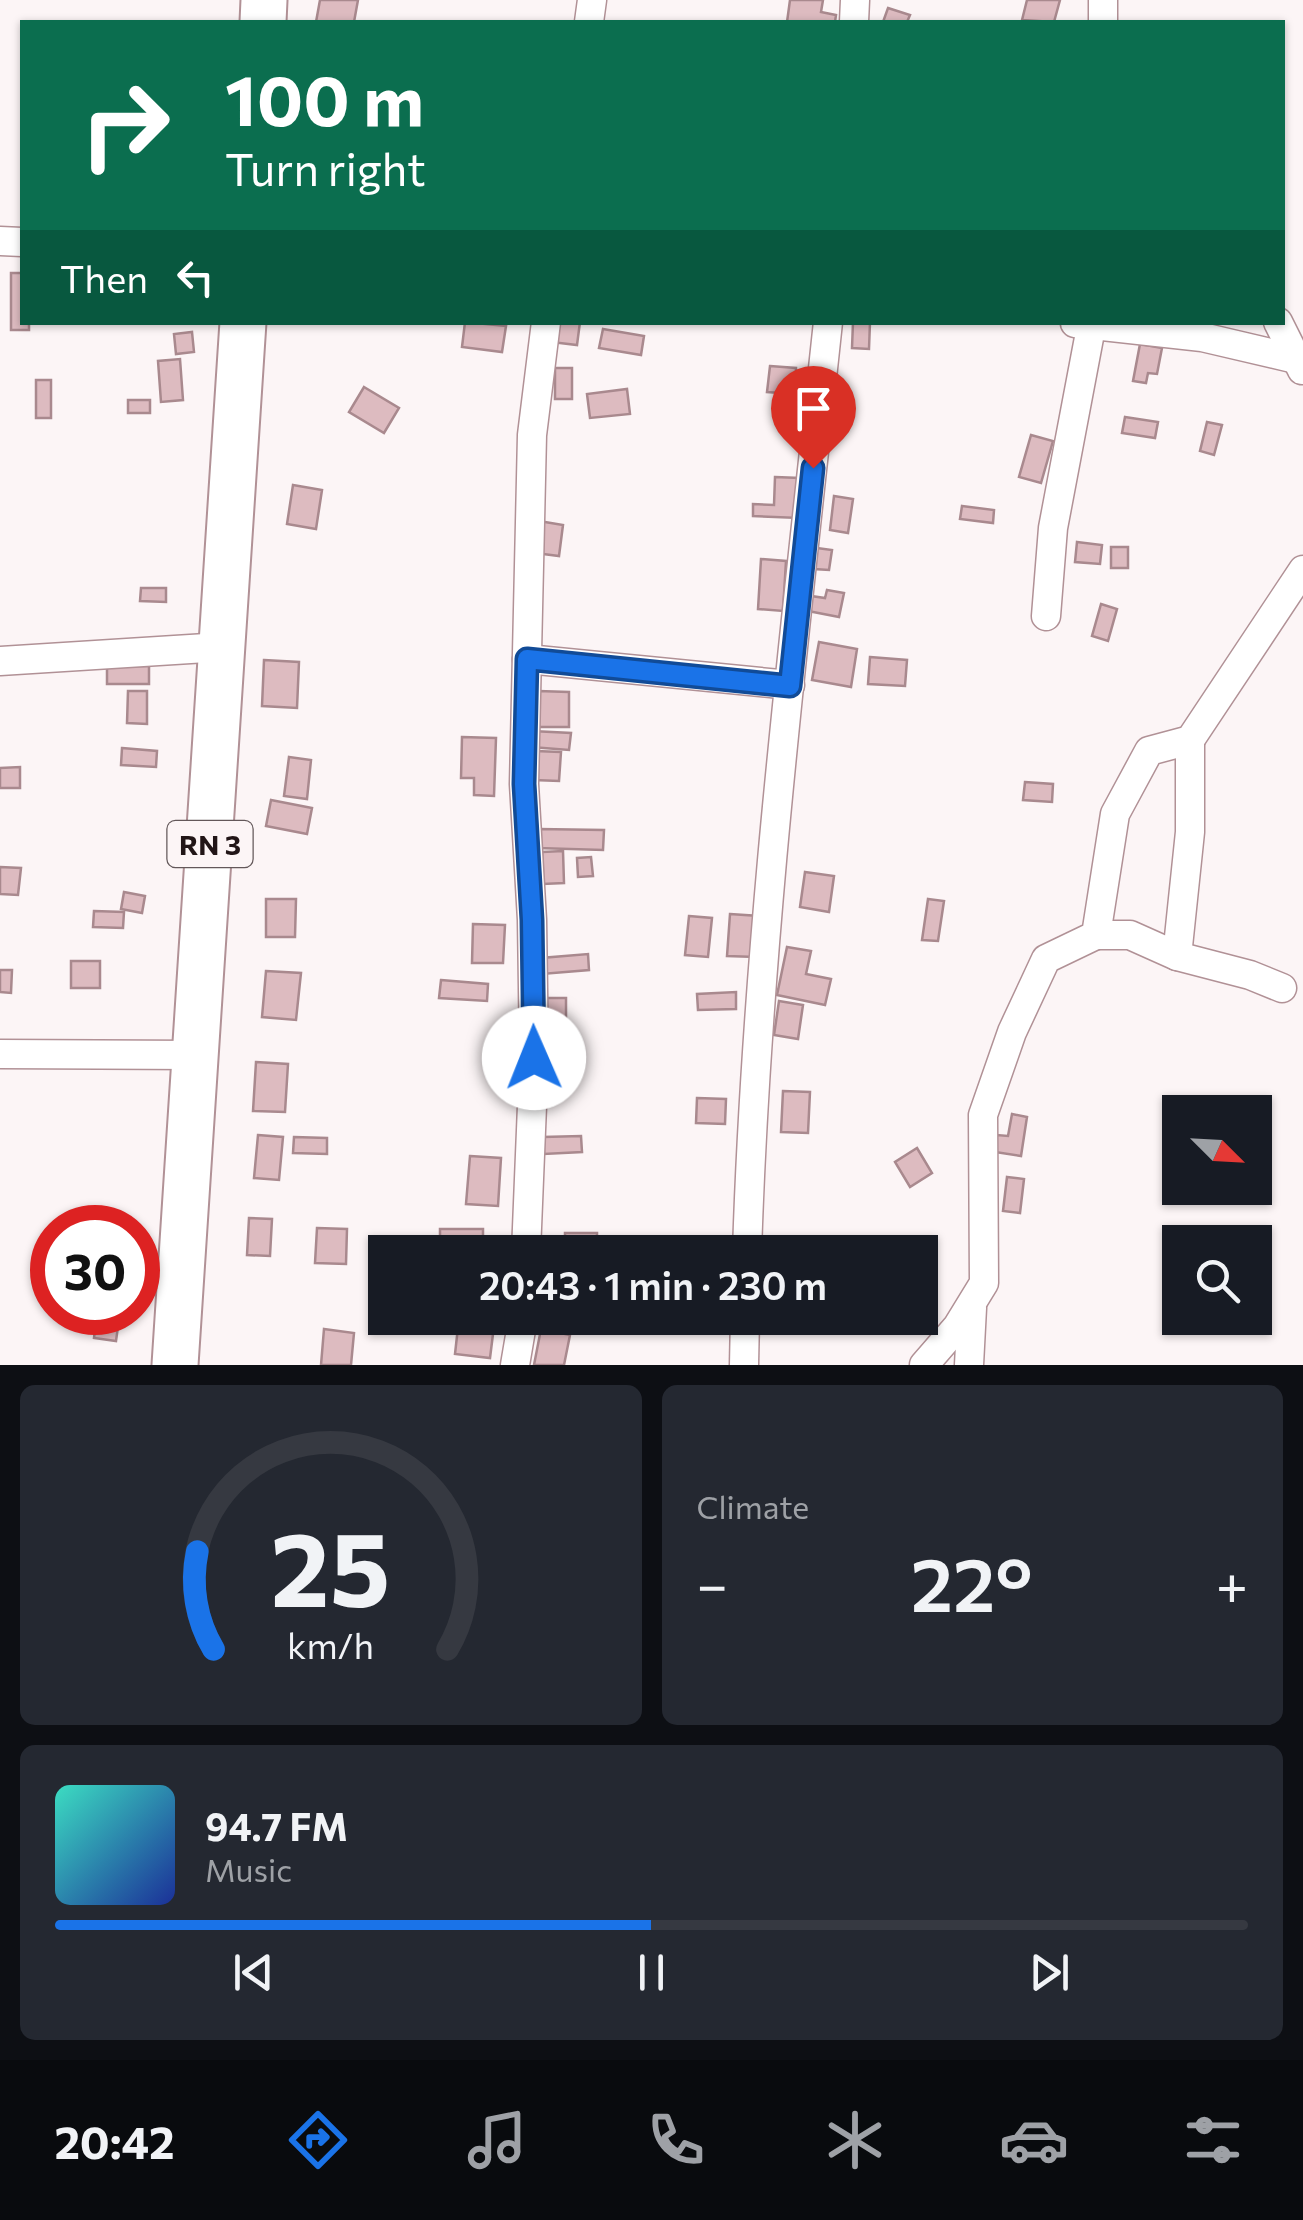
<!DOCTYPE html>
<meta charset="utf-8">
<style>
:root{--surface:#171b24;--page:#242831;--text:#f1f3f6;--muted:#9ea1a6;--line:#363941;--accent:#1a73e8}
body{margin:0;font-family:Commissioner,sans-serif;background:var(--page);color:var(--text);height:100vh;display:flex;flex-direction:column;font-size:38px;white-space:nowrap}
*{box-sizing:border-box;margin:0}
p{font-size:32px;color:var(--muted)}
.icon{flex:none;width:55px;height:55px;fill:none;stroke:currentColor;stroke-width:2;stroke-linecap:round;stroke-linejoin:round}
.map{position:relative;height:1365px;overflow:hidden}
.panel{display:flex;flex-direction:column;gap:20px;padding:20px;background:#0d0f14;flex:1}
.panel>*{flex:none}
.hud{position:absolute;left:20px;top:20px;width:1265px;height:305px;border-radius:0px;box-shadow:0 2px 8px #0004;background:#0b6e4f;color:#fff;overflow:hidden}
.needle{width:65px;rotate:114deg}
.controls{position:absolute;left:1162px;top:1095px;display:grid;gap:20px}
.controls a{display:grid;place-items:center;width:110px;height:110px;border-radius:0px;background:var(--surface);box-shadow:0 2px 8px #0004;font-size:50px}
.speed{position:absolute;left:30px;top:1205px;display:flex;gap:20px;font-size:50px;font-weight:700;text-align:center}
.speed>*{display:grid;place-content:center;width:130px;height:130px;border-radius:50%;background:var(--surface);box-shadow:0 2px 8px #0004;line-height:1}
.speed .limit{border:15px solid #d22;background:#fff;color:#111}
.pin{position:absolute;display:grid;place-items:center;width:85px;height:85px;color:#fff;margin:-102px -42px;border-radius:50% 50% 50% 0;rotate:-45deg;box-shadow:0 0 10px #0007}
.pin .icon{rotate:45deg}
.me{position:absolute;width:110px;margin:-55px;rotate:359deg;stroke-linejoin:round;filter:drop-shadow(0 0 8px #0008)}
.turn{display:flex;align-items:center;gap:35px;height:210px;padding:0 40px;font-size:45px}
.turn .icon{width:130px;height:130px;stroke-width:2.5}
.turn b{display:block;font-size:70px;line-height:85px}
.then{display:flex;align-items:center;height:95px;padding:0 40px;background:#0003;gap:20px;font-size:38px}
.big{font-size:75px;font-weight:600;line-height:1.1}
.panel .card{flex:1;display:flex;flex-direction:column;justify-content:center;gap:15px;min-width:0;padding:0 35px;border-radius:15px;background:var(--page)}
.panel .dial{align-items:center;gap:0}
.dial svg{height:260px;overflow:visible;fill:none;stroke:var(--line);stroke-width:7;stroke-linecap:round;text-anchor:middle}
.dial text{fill:var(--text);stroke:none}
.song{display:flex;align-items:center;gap:30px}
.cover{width:120px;height:120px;border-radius:15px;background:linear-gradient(135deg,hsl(170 70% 55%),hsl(230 70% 35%))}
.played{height:10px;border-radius:5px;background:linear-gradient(90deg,var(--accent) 50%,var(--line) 50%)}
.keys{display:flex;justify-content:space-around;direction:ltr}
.heat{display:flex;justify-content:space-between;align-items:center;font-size:55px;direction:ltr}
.panel .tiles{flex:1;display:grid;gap:20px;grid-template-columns:1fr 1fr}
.card:last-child{grid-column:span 2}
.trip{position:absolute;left:368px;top:1235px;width:570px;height:100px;border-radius:0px;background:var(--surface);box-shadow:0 2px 8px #0004;font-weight:600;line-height:100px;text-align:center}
.menu{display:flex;height:160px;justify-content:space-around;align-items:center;background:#090b0e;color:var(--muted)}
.menu .icon{width:70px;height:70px}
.menu .current{color:var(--accent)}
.menu b{font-size:45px;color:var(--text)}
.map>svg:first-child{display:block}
.building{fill:#ddbbc0;stroke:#a9898e;stroke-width:2.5}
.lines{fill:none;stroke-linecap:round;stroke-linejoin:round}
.minor-casing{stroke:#b19196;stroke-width:31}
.trunk-casing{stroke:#b19196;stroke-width:49}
.minor{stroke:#fff;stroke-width:28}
.trunk{stroke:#fff;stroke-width:45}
.route-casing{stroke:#114b97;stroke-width:25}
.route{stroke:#1a73e8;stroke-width:18}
.labels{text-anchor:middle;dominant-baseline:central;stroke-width:10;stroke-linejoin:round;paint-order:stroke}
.shield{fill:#fcf5f6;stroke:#63585a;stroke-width:2.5}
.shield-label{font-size:28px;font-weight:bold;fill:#211517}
</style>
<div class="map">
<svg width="1303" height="1365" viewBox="0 0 1303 1365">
<rect width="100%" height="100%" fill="#fcf5f6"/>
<g class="building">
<polygon points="320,0 358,0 354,22 316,22"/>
<polygon points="790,0 823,0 821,12 836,15 835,22 787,22"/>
<polygon points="1027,0 1060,0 1054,22 1022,20"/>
<polygon points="888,8 910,15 907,22 883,22"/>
<polygon points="11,273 22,273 22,322 29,322 29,330 11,330"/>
<polygon points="465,322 506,326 502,352 462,347"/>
<polygon points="553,322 580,322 577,345 551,342"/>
<polygon points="853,322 870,322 869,349 852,348"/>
<polygon points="603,329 644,336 641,355 599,348"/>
<polygon points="192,332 194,352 176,354 174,334"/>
<polygon points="1140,344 1162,348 1157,374 1148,373 1146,383 1133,381"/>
<polygon points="180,359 183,400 161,402 158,361"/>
<polygon points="770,366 796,368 795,394 767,392"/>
<rect x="555" y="368" width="17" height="31"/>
<rect x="36" y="380" width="15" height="38"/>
<polygon points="364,387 399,408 384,433 349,412"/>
<polygon points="627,389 630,414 590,418 587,394"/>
<rect x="128" y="400" width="22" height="13"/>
<polygon points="1125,417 1158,422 1155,438 1122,433"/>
<polygon points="1207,422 1222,425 1214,455 1200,451"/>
<polygon points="1031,435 1053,441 1041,483 1019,477"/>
<polygon points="775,477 800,478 799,518 753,516 753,504 774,505"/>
<polygon points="293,485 322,490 316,529 287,524"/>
<polygon points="834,496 853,499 848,533 830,530"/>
<polygon points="962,506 994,510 993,523 960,519"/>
<polygon points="539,521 563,525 559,556 535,553"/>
<polygon points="1077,542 1102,545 1100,564 1075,562"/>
<rect x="1111" y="547" width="17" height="21"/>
<polygon points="817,548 832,550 829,570 814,569"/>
<polygon points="761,559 786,561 783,611 758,609"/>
<polygon points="141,588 166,588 166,602 140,601"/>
<polygon points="827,590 844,593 839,617 808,611 811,596 825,598"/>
<polygon points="1101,604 1117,609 1108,641 1092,636"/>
<polygon points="819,642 857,649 851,687 812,680"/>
<polygon points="870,657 907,660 905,686 868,684"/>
<polygon points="264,660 299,662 297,708 262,706"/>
<rect x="107" y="666" width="42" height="18"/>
<polygon points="128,691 147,691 147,724 127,723"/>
<polygon points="538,691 569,692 569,727 537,727"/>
<polygon points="532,731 571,733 569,750 531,747"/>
<polygon points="462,737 496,738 494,796 474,795 474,778 461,778"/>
<polygon points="122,748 157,751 156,767 121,765"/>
<polygon points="535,751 561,752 559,781 534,780"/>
<polygon points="289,757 311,760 307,799 284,796"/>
<polygon points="20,767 20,788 0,788 0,768"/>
<polygon points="1025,782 1053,784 1052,802 1023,800"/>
<polygon points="271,800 312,808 307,834 266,826"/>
<polygon points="538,829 604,830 603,850 537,848"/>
<polygon points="563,851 564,883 543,884 542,852"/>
<polygon points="591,857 593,876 578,877 577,858"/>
<polygon points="0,867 21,868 18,895 0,894"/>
<polygon points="805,872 834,876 829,912 800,907"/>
<polygon points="124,892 145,896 142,913 121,909"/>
<polygon points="266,899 296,899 295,937 266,937"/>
<polygon points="928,899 944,901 938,941 922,940"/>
<polygon points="94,911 124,912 123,928 93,927"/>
<polygon points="730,914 759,916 756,957 727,956"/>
<polygon points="689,916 712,918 708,957 685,955"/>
<polygon points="473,924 505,925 503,963 472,963"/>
<polygon points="787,947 811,951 806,974 831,979 825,1005 777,995"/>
<polygon points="588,954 589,970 542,974 541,958"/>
<rect x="71" y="961" width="29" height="27"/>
<polygon points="0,970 12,970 11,993 0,992"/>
<polygon points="266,971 301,973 296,1020 262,1017"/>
<polygon points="441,980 488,984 487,1001 439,998"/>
<polygon points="736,992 736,1009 698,1010 697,994"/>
<polygon points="543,998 566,998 566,1039 542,1039"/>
<polygon points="779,1001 803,1005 798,1039 774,1035"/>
<polygon points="256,1062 288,1064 285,1112 253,1111"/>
<polygon points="783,1091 810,1092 808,1133 781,1132"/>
<polygon points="697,1098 726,1099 725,1124 696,1123"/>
<polygon points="1012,1114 1027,1117 1021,1156 995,1152 997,1135 1008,1136"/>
<polygon points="258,1135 283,1137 279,1180 254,1178"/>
<polygon points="581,1136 582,1152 544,1154 543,1137"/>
<polygon points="294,1137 327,1138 327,1154 293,1153"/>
<polygon points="917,1148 932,1173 910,1187 895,1162"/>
<polygon points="470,1156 501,1158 498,1206 466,1204"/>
<polygon points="1007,1177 1024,1179 1020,1213 1003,1211"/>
<polygon points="249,1218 272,1219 270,1256 247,1255"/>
<polygon points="317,1228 347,1229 346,1264 315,1263"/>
<rect x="440" y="1229" width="43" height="21"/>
<rect x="565" y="1233" width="32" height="15"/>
<polygon points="97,1312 120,1312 116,1341 94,1338"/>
<polygon points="459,1318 495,1318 490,1358 455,1354"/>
<polygon points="324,1329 354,1333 351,1365 321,1365"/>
<polygon points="541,1329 570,1335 564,1365 534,1365"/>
</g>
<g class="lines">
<defs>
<g id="minor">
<polyline points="589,22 592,0"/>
<polyline points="854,22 855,0"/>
<polyline points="1103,22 1103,0"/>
<polyline points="0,241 22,242"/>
<polyline points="1278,322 1302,370"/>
<polyline points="1075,323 1202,337 1296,359"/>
<polyline points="1046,616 1053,528 1092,322"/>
<polyline points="527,659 790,685"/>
<polyline points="0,661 222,647"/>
<polyline points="1096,935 1130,935 1177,956 1250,975 1282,988"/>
<polyline points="1177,956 1190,832 1190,740"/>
<polyline points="0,1054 196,1055"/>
<polyline points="526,1252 534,1057 532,920 524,784 532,435 546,322"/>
<path d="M747,1252C757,941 795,632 828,322"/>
<polyline points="515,1365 523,1318"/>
<polyline points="744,1365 745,1318"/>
<polyline points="924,1365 957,1327 984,1283 983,1115 1012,1032 1046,959 1096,935 1115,814 1149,751 1190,740 1303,570"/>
<polyline points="969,1365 972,1308"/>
</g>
<g id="trunk">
<polyline points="263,22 264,0"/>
<polyline points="175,1365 243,322"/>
</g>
</defs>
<use href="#minor" class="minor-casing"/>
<use href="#trunk" class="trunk-casing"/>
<use href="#minor" class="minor"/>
<use href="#trunk" class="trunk"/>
</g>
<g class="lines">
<defs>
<polyline id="route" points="534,1058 532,920 524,784 527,659 790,686 813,468"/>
</defs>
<use href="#route" class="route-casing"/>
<use href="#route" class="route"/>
</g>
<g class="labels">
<rect class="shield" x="167.5" y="821" width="85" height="46" rx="8"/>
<g class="shield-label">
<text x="210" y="844">RN 3</text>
</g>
</g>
</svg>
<div class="controls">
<a><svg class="needle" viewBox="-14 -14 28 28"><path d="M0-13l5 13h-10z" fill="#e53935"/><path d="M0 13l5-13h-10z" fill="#9ea1a6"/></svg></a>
<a><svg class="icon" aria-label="search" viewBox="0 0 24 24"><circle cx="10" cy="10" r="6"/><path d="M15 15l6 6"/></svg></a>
</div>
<div class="speed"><div class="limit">30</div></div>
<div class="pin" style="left:813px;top:468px;background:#d93025"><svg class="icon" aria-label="arrive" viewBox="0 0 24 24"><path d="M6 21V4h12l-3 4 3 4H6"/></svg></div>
<svg class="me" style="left:534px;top:1058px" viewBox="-20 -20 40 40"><circle r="19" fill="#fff"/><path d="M0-13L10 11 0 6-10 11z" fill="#1a73e8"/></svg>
<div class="trip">20:43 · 1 min · 230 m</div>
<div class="hud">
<div class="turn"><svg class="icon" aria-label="right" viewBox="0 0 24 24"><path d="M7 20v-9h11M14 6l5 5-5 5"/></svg><div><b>100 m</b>Turn right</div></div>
<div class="then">Then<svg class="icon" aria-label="left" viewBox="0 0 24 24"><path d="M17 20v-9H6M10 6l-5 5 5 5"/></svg></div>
</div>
</div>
<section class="panel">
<div class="tiles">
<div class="card dial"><svg viewBox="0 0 100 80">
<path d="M14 69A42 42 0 1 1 86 69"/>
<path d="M14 69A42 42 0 0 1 9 39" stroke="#1a73e8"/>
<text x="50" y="56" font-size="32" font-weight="700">25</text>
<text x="50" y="72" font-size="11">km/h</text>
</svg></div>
<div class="card"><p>Climate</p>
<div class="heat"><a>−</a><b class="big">22°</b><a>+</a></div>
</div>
<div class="card">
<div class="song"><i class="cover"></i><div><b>94.7 FM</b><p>Music</p></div></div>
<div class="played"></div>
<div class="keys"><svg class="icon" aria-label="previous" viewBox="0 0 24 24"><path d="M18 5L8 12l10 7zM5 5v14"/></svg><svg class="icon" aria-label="pause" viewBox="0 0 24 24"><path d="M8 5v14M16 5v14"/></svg><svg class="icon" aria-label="next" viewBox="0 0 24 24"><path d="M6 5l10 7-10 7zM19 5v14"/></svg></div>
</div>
</div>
</section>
<nav class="menu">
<b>20:42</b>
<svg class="icon current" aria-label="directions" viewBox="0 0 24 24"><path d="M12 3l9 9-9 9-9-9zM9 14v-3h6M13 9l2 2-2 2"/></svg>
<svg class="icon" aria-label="music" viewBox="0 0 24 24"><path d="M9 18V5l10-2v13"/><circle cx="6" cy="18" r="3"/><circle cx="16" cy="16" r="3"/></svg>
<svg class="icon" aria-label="phone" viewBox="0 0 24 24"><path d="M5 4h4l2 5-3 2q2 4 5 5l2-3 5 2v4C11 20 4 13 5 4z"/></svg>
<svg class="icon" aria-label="climate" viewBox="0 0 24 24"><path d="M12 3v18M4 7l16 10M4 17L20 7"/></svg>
<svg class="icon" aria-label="car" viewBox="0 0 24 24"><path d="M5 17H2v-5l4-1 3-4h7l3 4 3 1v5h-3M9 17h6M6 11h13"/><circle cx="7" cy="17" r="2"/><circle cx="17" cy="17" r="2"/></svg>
<svg class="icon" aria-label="filters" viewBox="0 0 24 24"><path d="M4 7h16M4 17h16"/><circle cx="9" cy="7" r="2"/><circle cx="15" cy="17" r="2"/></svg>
</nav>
